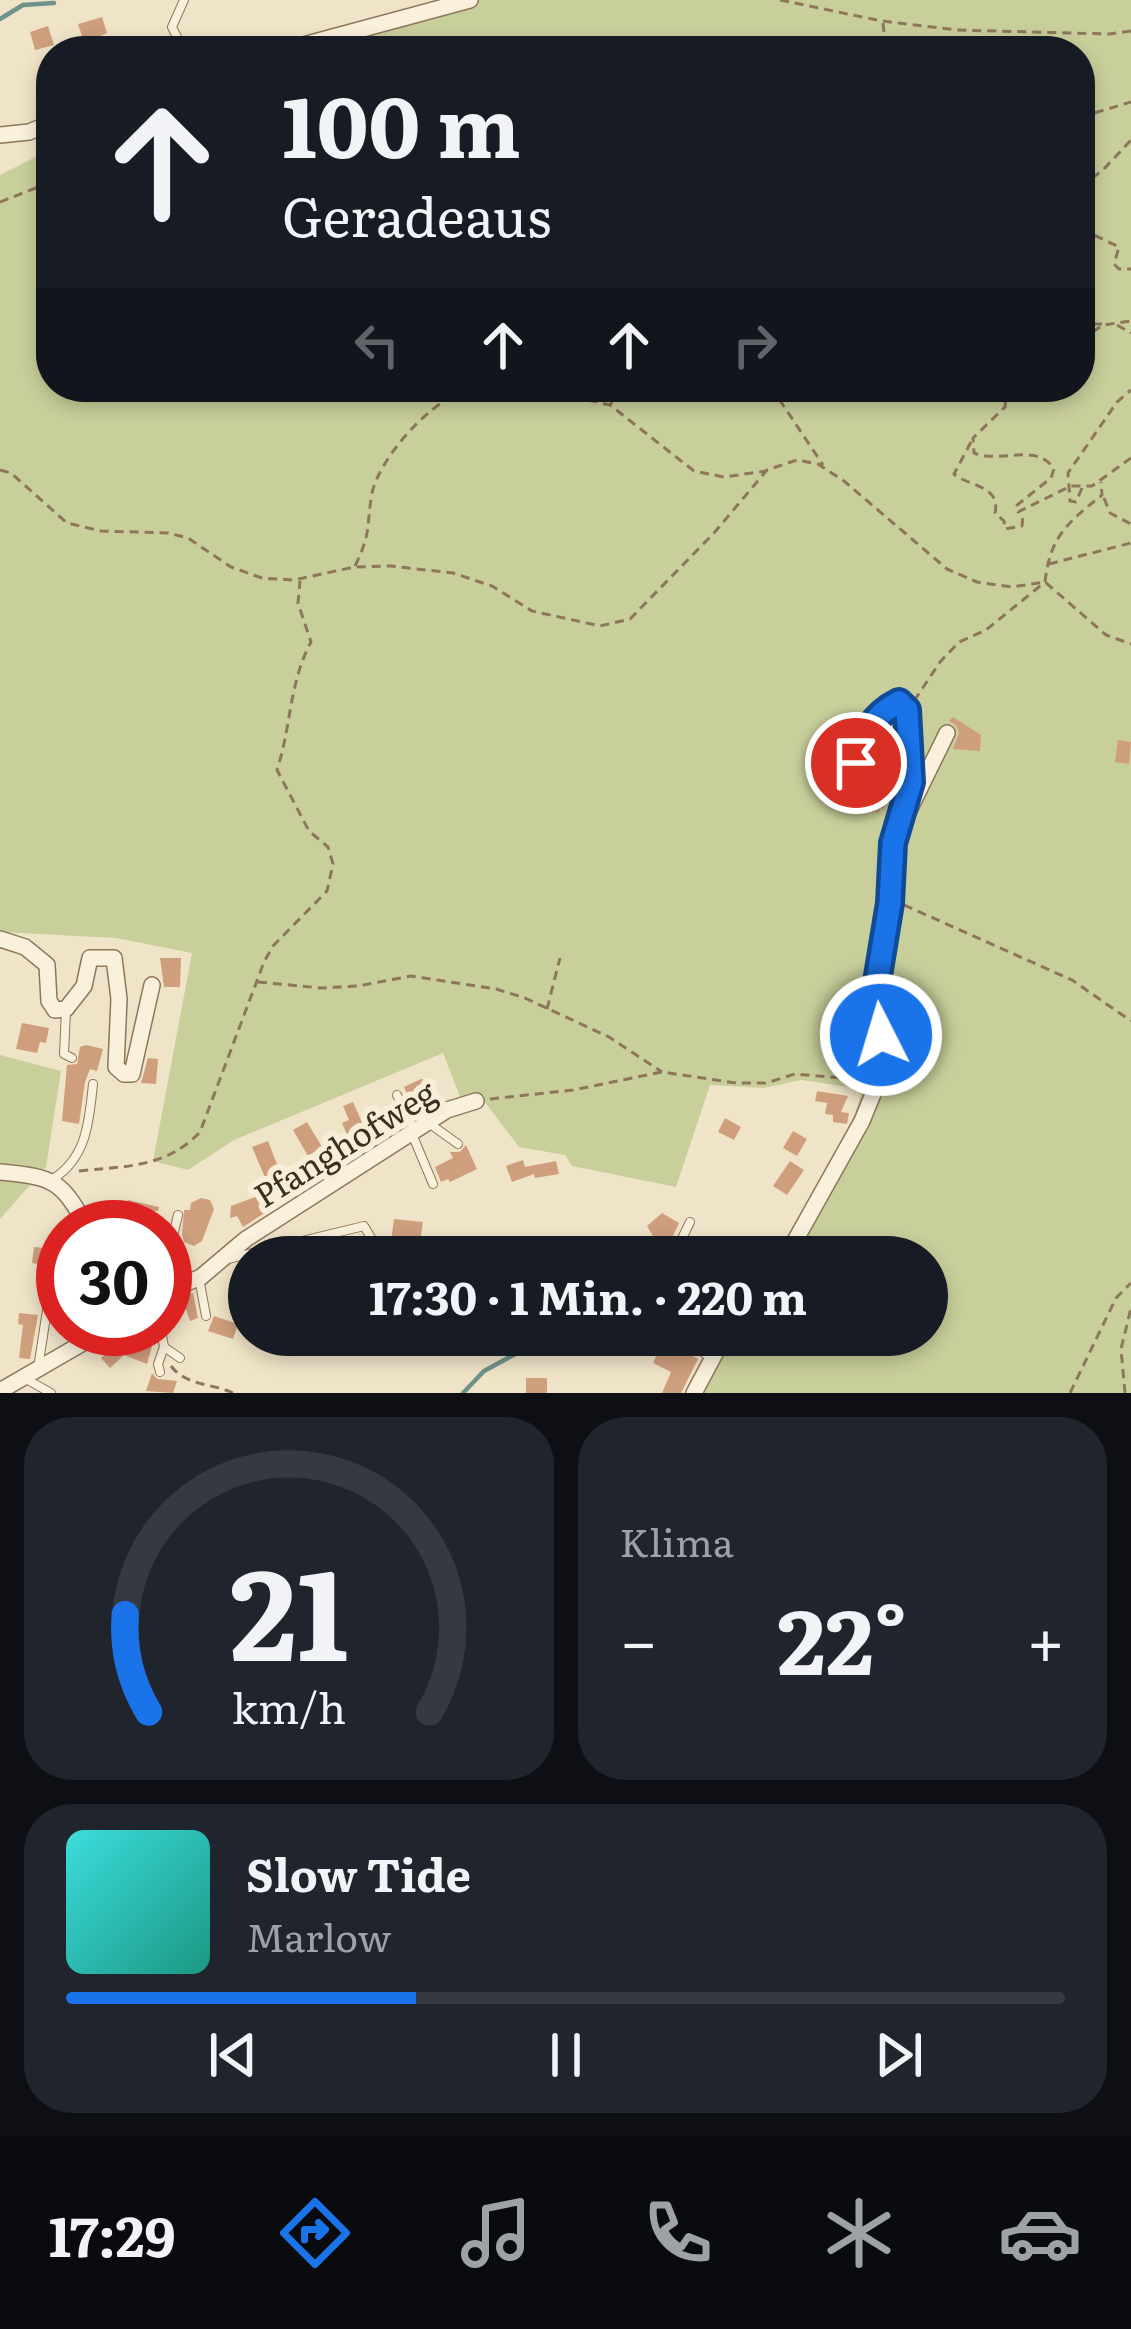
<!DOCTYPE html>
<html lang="de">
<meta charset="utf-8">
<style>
:root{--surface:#171b24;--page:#20242c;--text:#f1f3f6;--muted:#9ea1a6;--line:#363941;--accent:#1a73e8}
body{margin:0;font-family:Literata,serif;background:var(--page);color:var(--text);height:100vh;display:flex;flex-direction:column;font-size:45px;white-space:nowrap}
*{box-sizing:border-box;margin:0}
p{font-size:39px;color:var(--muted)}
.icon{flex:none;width:66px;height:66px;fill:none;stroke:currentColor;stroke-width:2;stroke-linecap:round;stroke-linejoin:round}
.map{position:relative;height:1393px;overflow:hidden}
.drawer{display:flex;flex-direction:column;gap:24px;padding:24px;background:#0d0f14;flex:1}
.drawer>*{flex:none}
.top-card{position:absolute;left:36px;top:36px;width:1059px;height:366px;border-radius:48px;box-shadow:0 6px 18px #0003;background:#171b24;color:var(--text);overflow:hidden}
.speed{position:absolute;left:36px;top:1200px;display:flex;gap:24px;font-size:60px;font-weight:700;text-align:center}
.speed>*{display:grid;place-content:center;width:156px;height:156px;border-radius:50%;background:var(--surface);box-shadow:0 6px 18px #0003;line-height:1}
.speed .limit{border:18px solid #d22;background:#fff;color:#111}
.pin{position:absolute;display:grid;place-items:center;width:102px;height:102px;color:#fff;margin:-51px;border:6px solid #fff;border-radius:50%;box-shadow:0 3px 12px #0007}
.me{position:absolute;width:132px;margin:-66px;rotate:355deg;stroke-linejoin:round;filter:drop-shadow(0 0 9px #0008)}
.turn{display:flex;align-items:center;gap:42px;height:252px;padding:0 48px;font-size:54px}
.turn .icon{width:156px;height:156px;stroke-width:2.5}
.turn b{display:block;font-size:84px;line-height:102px}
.lanes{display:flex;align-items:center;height:114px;padding:0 48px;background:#0003;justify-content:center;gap:60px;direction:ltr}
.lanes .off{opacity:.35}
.big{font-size:90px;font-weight:700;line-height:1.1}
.drawer .tile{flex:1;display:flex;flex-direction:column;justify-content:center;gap:18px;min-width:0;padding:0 42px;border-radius:48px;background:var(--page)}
.drawer .dial{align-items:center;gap:0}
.dial svg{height:312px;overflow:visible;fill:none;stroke:var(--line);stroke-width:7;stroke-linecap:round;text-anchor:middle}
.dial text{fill:var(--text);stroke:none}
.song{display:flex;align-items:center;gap:36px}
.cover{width:144px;height:144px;border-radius:18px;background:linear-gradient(135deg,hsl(180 70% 55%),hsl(170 70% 35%))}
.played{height:12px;border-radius:6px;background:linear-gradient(90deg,var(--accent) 35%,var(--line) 35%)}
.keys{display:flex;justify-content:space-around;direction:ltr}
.heat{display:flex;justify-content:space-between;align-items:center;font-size:66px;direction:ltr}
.drawer .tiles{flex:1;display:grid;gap:24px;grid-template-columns:1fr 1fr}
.tile:last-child{grid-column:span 2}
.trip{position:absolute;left:228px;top:1236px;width:720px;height:120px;border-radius:60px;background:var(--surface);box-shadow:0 6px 18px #0003;font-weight:700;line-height:120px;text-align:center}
.tab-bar{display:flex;height:192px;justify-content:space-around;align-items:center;background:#090b0e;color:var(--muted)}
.tab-bar .icon{width:84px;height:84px}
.tab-bar .selected{color:var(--accent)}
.tab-bar b{font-size:54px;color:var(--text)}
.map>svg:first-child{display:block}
.green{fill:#c9cf9b}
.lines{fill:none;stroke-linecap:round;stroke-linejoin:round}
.stream{stroke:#6f938a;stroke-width:4.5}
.building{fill:#cf9f7d}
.service-casing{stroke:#8d765c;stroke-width:10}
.minor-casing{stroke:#8d765c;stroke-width:18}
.path{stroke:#8d765c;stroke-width:3;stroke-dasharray:9 6;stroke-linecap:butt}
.service{stroke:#faf1dc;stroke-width:8}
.minor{stroke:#faf1dc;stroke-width:15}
.route-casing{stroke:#114b97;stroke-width:30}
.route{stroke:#1a73e8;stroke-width:21}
.labels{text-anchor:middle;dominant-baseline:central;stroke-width:12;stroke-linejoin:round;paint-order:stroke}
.street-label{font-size:33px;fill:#3d2e20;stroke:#f7eed8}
</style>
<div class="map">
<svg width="1131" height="1393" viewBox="0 0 1131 1393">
<rect width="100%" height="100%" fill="#f0e4c8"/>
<g class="green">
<path d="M457,0H1131V1393H687L715,1335H927V1257H774C806,1204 848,1150 862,1089L801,1080L764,1088L710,1085L676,1187L572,1166L565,1155L519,1147L478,1093L460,1097L443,1053L234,1140L188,1170L153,1161L192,953L116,938L0,932V175L51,149V387H1080V51H363L365,27Z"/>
<polygon points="0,1055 61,1071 46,1167 0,1219"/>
</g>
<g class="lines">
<g class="stream">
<polyline points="0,19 23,5 54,3"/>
<polyline points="463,1393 484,1371 550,1335"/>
</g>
</g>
<g class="building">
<polygon points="102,17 107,33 98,37 98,48 79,51 77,41 83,39 78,24"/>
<polygon points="48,26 54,45 35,50 30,32"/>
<polygon points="953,717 981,735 980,751 953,749 959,733 956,725 949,721"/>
<polygon points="1118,740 1131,742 1129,764 1115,762"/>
<polygon points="868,751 901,753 903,781 898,795 888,795 889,768 869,767"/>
<polygon points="873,790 885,790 884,809 880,808 879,813 859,808 860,795 871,796"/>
<polygon points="160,958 181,958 180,987 164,987"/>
<polygon points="22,1023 49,1028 46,1043 40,1042 37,1053 16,1049"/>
<polygon points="86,1045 103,1049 97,1071 90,1069 85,1082 79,1124 62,1121 67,1065 77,1064 80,1047"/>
<polygon points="148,1058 158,1059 156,1084 141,1083"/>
<polygon points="421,1079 429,1081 433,1095 440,1098 422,1112 412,1106 404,1087"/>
<polygon points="817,1091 848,1096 841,1112 849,1113 847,1124 833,1122 833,1115 825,1114 827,1103 815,1101"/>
<polygon points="353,1102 367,1134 350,1142 342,1123 349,1120 343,1106"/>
<polygon points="725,1118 741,1127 734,1140 718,1132"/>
<polygon points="307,1122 322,1147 308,1156 293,1130"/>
<polygon points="793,1131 807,1139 797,1156 783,1148"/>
<polygon points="268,1141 282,1177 267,1182 252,1147"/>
<polygon points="466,1145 477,1169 450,1182 448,1179 441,1182 435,1167 453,1158 450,1152 460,1152"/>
<polygon points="523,1160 525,1167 556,1161 559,1174 535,1178 534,1174 512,1182 506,1166"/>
<polygon points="790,1161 804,1170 787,1195 773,1186"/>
<polygon points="263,1194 269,1210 243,1227 237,1216 230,1218 231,1206"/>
<polygon points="201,1198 210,1200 214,1209 202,1241 194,1246 184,1242 182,1235 184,1210 190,1210 191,1203"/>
<polygon points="128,1200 159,1207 158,1211 148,1211 145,1227 122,1227"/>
<polygon points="662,1213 679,1223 671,1240 655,1240 647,1226"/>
<polygon points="394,1219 423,1222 420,1242 391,1242"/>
<polygon points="714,1237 742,1247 739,1257 708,1253"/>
<polygon points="356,1241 360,1257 314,1257 314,1255"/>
<polygon points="34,1247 63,1250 63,1263 59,1268 32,1263"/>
<polygon points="193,1293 198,1318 190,1321 186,1309 172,1314 169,1303"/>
<polygon points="19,1313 38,1315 30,1359 19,1358 23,1325 18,1324"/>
<polygon points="214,1316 238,1324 233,1339 208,1331"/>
<polygon points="128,1329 154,1339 147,1364 124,1355 110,1368 101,1358 115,1345 120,1350"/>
<polygon points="664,1340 698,1359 681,1393 662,1393 671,1372 653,1363"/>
<polygon points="152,1373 157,1379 177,1381 173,1393 146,1391"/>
<rect x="526" y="1378" width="21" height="15"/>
</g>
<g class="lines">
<defs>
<g id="service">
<polyline points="105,41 107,51"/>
<polyline points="184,51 172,27 184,0"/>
<polyline points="881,712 881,745"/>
<path d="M866,785C850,749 864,718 899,702L907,710L911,782L903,809"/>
<polyline points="66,1010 64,1054 72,1058"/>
<polyline points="397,1095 415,1131"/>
<polyline points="430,1124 458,1144"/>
<polyline points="412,1134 433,1184"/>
<path d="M53,1179C87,1157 89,1122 93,1084"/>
<polyline points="673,1257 690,1222"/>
<polyline points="228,1259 364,1226 373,1241"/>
<polyline points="165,1270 178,1215"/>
<polyline points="199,1278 206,1316"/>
<polyline points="161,1329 164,1347 180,1358"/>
<polyline points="682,1335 710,1358"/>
<polyline points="38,1368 50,1291"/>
<polyline points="160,1372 158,1364 164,1347"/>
<polyline points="26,1379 51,1393"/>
</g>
<g id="minor">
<polyline points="281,51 470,0"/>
<polyline points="0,135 29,132 51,123"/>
<polyline points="0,939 25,947 47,965 49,1001 55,1010 66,1009 84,986 90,958 114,958 119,999 116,1067 124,1074 132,1074 152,985"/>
<path d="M0,1172C54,1177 61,1180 87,1227"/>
<polyline points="786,1257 862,1121 884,1067 874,1000 890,903 893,843 947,733"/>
<polyline points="165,1292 201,1277 246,1239 447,1110 476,1101"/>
<polyline points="0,1391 107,1329"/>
<polyline points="694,1393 725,1335"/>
</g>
</defs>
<use href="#service" class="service-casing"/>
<use href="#minor" class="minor-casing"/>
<g class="path">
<polyline points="780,0 882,21 957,30 1109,34 1131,31"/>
<polyline points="883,23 886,51"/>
<polyline points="1080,112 1094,113 1131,102"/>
<polyline points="1080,187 1103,170 1131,140"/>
<polyline points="0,202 51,182"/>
<polyline points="1080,235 1092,234 1119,247 1114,264 1119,269 1131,269"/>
<polyline points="1080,324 1102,324"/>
<polyline points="1117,325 1131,333"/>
<polyline points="1080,340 1103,325 1131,321"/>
<polyline points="530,387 610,405 694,471 724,477 766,471"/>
<polyline points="771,387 823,465"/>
<path d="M1007,387L1005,407L973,438L974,453C1000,464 1037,442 1054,469L1051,478L1016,506L1018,512L1071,486H1092L1131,458"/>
<polyline points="610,405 621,387"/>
<path d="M971,442L954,474C969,487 1001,485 995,513L1004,521L1005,529L1022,526L1023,514"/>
<polyline points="0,470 11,473 67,523 101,531 168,533 188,538 231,567 262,578 294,580 354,567 391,566 453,573 492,586 532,611 600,626 630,619 714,533 767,470 797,460 818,464 844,481 947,569 977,582 1012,587 1045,582 1106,635 1131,644"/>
<polyline points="1082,488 1076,502 1070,501 1068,473 1117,402 1131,390"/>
<polyline points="1104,498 1110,513 1131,524"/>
<polyline points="1049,564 1131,543"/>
<path d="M355,566C372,531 366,527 372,493C379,460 426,406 458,394C469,390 484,389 495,387"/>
<path d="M914,701L940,662L959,642L986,630L1045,582C1050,537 1067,523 1102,495L1101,482"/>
<polyline points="904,905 1072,980 1131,1021"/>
<polyline points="258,982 321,988 358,986 411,976 496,989 525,998 609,1037 662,1072"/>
<polyline points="547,1009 560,958"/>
<polyline points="490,1099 573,1090 662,1072 736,1083 766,1083 795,1074 865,1080"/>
<path d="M79,1171C126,1166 166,1168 200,1132L264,962L273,946L327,891L333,864L328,847L309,831L277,770C291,728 289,683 311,642L298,603L300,581"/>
<path d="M171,1366C186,1386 212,1383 233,1393"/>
<polyline points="1070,1393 1116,1298 1131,1283"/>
<polyline points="1125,1393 1121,1349 1131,1308"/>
</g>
<use href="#service" class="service"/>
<use href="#minor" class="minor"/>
</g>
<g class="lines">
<defs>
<path id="route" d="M856,763C863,735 873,715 899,702L907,710L911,782L893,843L890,903L874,1000L881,1035"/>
</defs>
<use href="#route" class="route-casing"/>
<use href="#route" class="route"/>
</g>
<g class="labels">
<g class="street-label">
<text transform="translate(344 1142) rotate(-32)">Pfanghofweg</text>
</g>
</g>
</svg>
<div class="speed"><div class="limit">30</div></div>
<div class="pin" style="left:856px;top:763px;background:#d93025"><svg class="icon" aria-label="arrive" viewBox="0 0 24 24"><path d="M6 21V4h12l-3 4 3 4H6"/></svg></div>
<svg class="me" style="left:881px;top:1035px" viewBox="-20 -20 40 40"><circle r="17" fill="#1a73e8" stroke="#fff" stroke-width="3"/><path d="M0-11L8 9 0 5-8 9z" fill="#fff"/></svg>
<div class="trip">17:30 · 1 Min. · 220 m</div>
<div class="top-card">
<div class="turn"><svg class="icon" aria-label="ahead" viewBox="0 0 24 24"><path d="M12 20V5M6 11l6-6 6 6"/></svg><div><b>100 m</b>Geradeaus</div></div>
<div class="lanes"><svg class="icon off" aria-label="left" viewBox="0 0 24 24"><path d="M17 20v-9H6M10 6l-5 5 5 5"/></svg><svg class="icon" aria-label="ahead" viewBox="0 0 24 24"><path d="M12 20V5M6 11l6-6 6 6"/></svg><svg class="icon" aria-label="ahead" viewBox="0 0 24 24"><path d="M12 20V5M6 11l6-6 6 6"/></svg><svg class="icon off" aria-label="right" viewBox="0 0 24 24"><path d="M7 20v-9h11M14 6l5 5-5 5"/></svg></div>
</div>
</div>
<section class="drawer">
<div class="tiles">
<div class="tile dial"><svg viewBox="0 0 100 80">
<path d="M14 69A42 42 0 1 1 86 69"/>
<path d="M14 69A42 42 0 0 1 8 44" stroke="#1a73e8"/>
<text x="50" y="56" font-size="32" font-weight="700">21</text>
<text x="50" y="72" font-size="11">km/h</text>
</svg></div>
<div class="tile"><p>Klima</p>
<div class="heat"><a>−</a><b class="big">22°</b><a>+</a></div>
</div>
<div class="tile">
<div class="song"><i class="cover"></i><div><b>Slow Tide</b><p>Marlow</p></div></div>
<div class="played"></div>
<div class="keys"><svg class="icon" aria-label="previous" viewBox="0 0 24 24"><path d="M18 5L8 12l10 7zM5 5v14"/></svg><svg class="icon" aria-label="pause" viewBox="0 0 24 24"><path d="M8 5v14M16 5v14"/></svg><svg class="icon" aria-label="next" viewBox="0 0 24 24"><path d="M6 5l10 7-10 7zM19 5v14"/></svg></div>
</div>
</div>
</section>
<nav class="tab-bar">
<b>17:29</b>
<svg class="icon selected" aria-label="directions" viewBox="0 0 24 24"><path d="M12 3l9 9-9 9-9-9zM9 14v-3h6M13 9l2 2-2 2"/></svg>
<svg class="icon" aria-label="music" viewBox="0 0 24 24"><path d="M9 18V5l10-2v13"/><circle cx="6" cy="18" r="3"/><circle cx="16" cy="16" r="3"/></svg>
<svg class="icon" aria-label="phone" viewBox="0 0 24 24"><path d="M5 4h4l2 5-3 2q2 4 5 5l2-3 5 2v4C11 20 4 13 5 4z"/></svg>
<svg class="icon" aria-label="climate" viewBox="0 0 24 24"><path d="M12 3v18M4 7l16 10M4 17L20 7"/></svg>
<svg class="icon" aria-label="car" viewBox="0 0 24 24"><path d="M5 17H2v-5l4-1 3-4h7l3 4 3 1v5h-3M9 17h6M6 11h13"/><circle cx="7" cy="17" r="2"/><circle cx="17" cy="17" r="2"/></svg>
</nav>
